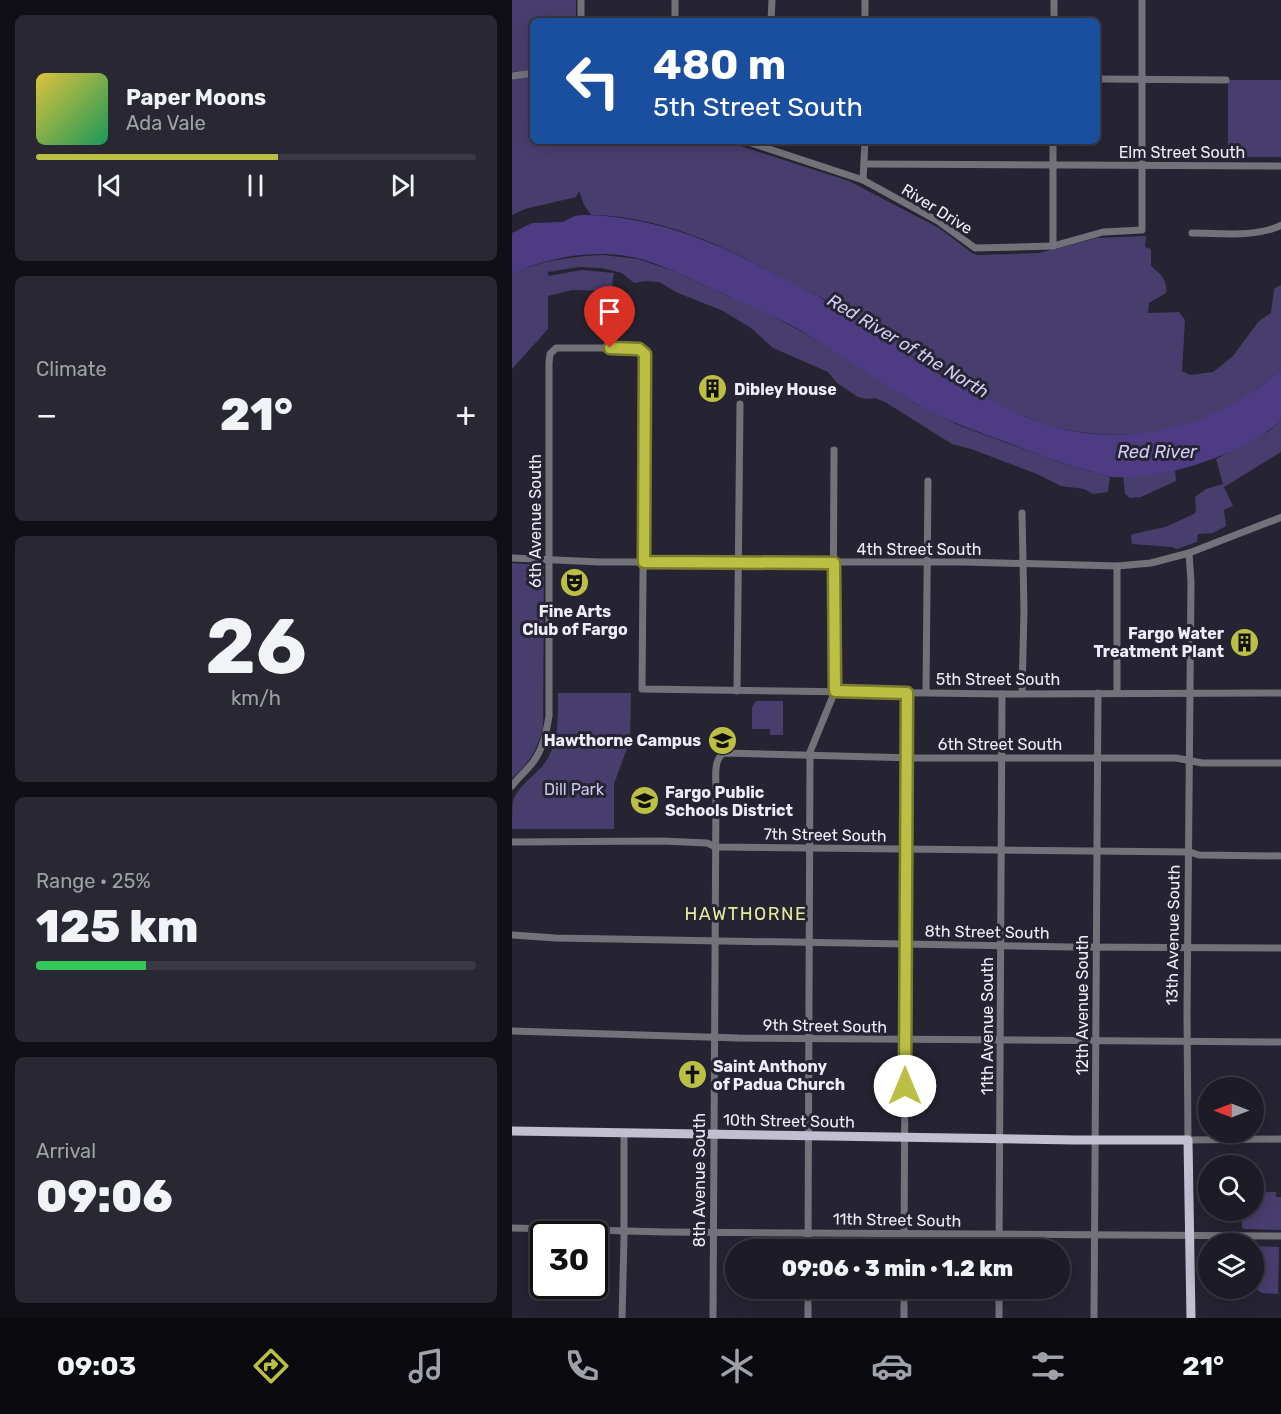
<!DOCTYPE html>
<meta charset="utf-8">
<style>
:root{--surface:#1c1b26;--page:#292832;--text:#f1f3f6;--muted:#a0a1a7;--line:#3a3943;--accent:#bbc045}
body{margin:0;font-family:Rubik,sans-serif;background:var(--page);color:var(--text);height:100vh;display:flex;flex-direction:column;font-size:22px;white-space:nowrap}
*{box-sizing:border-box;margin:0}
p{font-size:20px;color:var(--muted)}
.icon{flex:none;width:33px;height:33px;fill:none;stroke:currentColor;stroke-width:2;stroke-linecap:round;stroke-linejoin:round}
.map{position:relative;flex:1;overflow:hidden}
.sheet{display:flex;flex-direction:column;gap:15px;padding:15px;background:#0f0f15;width:512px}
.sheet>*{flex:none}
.top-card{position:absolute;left:18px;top:18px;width:570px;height:126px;border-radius:9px;box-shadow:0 3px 15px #0003,0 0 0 2px var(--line);background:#1a4fa0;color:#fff;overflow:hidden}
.needle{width:39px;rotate:270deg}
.controls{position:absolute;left:686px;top:1077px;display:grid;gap:12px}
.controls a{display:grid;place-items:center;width:66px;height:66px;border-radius:50%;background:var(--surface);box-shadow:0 3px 15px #0003,0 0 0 2px var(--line);font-size:30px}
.speed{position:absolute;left:18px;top:1221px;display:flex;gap:12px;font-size:30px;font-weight:700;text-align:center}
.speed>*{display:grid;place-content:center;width:78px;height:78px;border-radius:50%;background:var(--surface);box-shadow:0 3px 15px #0003,0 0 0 2px var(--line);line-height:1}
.speed .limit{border:3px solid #111;border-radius:9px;background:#fff;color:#111}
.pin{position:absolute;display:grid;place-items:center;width:51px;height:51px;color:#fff;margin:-62px -26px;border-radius:50% 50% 50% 0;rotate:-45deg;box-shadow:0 0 6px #0007}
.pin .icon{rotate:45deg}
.me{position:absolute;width:66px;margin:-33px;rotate:0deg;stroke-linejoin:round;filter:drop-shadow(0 0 4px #0008)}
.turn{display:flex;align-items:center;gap:21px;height:126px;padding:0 24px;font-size:27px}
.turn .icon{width:78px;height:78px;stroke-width:2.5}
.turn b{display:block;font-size:42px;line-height:51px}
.big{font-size:45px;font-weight:800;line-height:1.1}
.sheet .tile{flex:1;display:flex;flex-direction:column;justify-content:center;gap:9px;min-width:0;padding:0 21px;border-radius:9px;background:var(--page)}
.sheet .dial{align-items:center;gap:0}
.dial b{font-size:78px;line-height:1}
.song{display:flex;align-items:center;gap:18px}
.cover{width:72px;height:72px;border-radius:9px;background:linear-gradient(135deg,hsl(50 70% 55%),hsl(150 70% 35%))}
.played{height:6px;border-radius:3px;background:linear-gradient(90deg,var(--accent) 55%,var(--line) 55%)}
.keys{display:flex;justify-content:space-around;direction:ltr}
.heat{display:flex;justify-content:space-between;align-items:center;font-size:33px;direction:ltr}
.charge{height:9px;border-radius:4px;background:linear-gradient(90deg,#34c759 25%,var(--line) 0)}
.trip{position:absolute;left:213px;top:1239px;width:345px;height:60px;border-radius:30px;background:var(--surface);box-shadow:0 3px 15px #0003,0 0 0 2px var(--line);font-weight:800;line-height:60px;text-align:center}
.dock{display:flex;height:96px;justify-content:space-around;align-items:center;background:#0b0b0f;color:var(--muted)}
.dock .icon{width:42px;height:42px}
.dock .current{color:var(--accent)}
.dock b{font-size:27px;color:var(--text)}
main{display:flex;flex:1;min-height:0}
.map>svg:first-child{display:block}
.green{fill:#473e6d}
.water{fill:#4d3c83}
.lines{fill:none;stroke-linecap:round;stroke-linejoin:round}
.minor{stroke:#73727a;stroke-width:7}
.major{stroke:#c1bfd0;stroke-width:9}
.route-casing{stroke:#7a7d2d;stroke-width:15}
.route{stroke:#bbc045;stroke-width:10}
.labels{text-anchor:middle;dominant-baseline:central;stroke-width:6;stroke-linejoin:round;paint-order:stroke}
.street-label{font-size:16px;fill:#eeedf7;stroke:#262432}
.poi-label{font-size:16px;font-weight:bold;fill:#eeedf7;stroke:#262432;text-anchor:start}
.park-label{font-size:16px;fill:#cdc7f0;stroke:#262432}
.water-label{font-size:18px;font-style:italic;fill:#d1cbf5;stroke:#262432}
.neighbourhood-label{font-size:18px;letter-spacing:1.5px;fill:#e5eb9c;stroke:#262432}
</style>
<main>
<section class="sheet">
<div class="tile">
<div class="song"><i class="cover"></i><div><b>Paper Moons</b><p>Ada Vale</p></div></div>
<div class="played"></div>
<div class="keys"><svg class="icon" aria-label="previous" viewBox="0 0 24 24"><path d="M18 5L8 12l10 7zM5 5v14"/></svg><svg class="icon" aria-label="pause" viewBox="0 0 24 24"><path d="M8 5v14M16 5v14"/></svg><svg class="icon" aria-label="next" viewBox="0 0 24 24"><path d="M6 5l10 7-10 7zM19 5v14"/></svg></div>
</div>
<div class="tile"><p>Climate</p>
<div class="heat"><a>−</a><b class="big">21°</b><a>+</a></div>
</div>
<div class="tile dial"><b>26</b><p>km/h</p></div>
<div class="tile"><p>Range · 25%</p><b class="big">125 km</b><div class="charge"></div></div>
<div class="tile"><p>Arrival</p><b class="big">09:06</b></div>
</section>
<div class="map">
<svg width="770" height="1318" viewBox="0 0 770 1318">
<rect width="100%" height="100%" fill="#262432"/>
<g class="green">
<polygon points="0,0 64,0 64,21 21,21 21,70 0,72"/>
<path d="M9,76H21V141H72L73,145H76V141H213L337,181L427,228L460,253L465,255L527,253L585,238L634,236L633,247L639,249V266C648,274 656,279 654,293L637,303L636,313L667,312L673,320L670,371L678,375L701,372L721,356L747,321L759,313L762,289L769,285V369C747,389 721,406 694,419C646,440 573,439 524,421C472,402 423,371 377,341C360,330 342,322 326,311C321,307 317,303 312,299C302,293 290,289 279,283C218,248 151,216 79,215L72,205L67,191L64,197L13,209L0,215V80Z"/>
<rect x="716" y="80" width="53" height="77"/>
<path d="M91,255L126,259L159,270L216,296L251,310L320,349L402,403L446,425L550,463L598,477L596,492L581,494L572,489L549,486L525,474L459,449L440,444L373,402L363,398L354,399L346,397L325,383L316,372L261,348L239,328L211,311L166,293L147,282L134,281L122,283L110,273L90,268L67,267L36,272V276L70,270L102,273L99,291L60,290L36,296V329L0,369V274C29,260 59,257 91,255Z"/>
<polygon points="769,421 769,452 712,487 721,506 712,510 714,526 701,533 686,534 685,542 665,549 660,547 620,544 619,535 621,534 653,527 682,514 684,511 683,497 694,489 711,484 704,459 757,431"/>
<polygon points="663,469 664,481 629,497 618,498 613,494 611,476 651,473"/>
<path d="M0,563L32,565L31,728C24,752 18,762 0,778Z"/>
<path d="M46,693H119L118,740L102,784V829H0C0,821 0,809 1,801C7,783 27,774 36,758C47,739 46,714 46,693Z"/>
<polygon points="244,701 271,701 271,735 258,735 258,729 240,729 240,707"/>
<polygon points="741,1192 764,1192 764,1197 769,1197 769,1230 732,1229 730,1227 730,1211 741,1210"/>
<polygon points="741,1246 767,1247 766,1294 750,1293 744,1289 741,1269"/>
</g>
<path class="water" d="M71,215C148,216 215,247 280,283C290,289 303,293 312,300C317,303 322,308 327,311C342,321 358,329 374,339C387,346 398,356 411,364C428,376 449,384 467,394C486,404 505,414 524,421C611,452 703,429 769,369V421C729,455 654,480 600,477C592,476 583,472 574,470C548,463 522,453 497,443C464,431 431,420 401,402C362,379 325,352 286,329C262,315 237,306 212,294C185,282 158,268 129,259C88,248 38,256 0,274V233L20,223L50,222L63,216Z"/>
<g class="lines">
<g class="minor">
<polyline points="69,0 69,21"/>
<polyline points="163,0 163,21"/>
<polyline points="259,21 260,0"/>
<polyline points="353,21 353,0"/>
<polyline points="542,21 542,0"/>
<polyline points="0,76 21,73"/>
<polyline points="585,79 714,80"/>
<polyline points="233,141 351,180 426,221 463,248 541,246 591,232 630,230 630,0"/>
<polyline points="353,164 770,166"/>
<polyline points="351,180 353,141"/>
<path d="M680,233C709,233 743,238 770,225"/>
<polyline points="541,246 541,141"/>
<polyline points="510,513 512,610 510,693"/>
<polyline points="677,553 679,582 675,1014 676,1140 770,1139"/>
<polyline points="0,558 88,562 453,562 605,566 639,563 677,553 770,517"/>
<polyline points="605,566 605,693"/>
<polyline points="225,691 228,404"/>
<polyline points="414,692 416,481"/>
<path d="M0,786C5,779 11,774 16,768C30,754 34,735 37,716V363L38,354L44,348H118L127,349L133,354L130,689L490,694L770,693"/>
<polyline points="0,842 150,841 195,843 204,847 678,852 687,855 770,856"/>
<polyline points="0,935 44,938 557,947 770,948"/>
<polyline points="0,1031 226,1038 770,1042"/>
<polyline points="0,1228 153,1232 770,1236"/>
<polyline points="296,1250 298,752 323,691 321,644 322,450"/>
<polyline points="392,1250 395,692"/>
<polyline points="487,1250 490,694"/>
<polyline points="110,1318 112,1238 112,1134"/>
<path d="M201,1318L204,790C204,778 201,759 212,753L403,758H664L690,763H770"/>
<polyline points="296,1318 296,1288"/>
<polyline points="392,1318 392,1288"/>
<polyline points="487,1318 487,1288"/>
<polyline points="582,1318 586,693"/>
</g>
<polyline class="major" points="0,1131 563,1140 676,1140 679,1318"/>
</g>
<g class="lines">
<defs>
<polyline id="route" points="98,348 127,349 133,354 132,562 322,563 323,691 395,693 393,1086"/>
</defs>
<use href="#route" class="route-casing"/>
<use href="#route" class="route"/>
</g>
<defs>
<symbol id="building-disc" viewBox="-11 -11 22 22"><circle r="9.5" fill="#bbc045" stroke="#262432"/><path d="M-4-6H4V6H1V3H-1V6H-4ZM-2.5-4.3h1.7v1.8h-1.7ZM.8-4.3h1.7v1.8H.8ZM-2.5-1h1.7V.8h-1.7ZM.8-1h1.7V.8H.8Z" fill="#111"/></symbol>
<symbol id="theatre-disc" viewBox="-11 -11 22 22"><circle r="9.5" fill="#bbc045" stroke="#262432"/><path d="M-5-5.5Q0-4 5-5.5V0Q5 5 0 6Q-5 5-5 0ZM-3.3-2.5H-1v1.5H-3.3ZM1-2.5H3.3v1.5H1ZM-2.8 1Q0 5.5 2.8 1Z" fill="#111"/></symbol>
<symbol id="school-disc" viewBox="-11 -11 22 22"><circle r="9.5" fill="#bbc045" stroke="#262432"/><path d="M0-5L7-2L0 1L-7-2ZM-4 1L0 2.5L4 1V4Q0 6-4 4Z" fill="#111"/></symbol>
<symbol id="church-disc" viewBox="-11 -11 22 22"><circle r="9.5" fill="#bbc045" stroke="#262432"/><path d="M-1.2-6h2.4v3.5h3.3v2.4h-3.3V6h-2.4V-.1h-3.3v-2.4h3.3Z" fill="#111"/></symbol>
</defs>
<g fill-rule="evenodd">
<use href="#building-disc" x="184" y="372" width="33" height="33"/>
<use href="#theatre-disc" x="46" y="566" width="33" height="33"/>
<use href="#building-disc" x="716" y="626" width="33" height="33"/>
<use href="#school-disc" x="194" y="724" width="33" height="33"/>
<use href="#school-disc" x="116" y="784" width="33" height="33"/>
<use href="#church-disc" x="164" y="1058" width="33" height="33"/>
</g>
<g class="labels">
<g class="street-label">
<text x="670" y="152">Elm Street South</text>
<text transform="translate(425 209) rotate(32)">River Drive</text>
<text transform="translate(23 521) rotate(-90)">6th Avenue South</text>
<text x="407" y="549">4th Street South</text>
<text x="486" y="679">5th Street South</text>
<text x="488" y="744">6th Street South</text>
<text transform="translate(313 835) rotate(1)">7th Street South</text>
<text transform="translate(475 932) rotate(1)">8th Street South</text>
<text transform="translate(661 935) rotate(-89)">13th Avenue South</text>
<text transform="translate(570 1005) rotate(-90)">12th Avenue South</text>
<text transform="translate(313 1026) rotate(1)">9th Street South</text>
<text transform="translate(475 1026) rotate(-90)">11th Avenue South</text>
<text transform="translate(277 1121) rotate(1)">10th Street South</text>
<text transform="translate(187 1180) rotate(-90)">8th Avenue South</text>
<text transform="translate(385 1220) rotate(1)">11th Street South</text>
</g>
<g class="poi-label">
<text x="222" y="389">Dibley House</text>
<text x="63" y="611" text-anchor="middle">Fine Arts<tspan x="63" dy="18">Club of Fargo</tspan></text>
<text x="712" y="633" text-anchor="end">Fargo Water<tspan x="712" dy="18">Treatment Plant</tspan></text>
<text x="189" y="740" text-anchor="end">Hawthorne Campus</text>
<text x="153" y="792">Fargo Public<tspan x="153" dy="18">Schools District</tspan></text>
<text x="201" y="1066">Saint Anthony<tspan x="201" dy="18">of Padua Church</tspan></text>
</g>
<g class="park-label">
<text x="62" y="789">Dill Park</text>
</g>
<g class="water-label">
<text transform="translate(396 346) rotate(31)">Red River of the North</text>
<text x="645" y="452">Red River</text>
</g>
<g class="neighbourhood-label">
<text x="234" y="914">HAWTHORNE</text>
</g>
</g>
</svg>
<div class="controls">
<a><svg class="needle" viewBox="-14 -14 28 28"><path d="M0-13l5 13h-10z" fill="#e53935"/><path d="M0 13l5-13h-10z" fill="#a0a1a7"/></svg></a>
<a><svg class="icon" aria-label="search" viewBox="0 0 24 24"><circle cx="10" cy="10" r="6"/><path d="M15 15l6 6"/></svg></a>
<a><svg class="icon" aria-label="layers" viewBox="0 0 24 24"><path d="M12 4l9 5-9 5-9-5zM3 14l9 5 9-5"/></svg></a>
</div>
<div class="speed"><div class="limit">30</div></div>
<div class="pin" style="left:98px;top:348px;background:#d93025"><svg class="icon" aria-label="arrive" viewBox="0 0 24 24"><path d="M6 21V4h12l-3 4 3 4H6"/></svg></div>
<svg class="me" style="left:393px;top:1086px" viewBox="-20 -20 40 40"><circle r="19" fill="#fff"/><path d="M0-13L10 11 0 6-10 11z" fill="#bbc045"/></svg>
<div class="trip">09:06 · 3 min · 1.2 km</div>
<div class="top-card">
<div class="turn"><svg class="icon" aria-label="left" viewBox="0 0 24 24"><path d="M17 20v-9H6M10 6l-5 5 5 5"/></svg><div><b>480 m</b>5th Street South</div></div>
</div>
</div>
</main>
<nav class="dock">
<b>09:03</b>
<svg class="icon current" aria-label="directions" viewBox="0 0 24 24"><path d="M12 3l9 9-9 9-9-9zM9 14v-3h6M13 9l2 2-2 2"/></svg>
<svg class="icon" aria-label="music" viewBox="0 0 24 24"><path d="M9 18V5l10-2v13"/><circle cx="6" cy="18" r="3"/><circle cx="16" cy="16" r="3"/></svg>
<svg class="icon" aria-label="phone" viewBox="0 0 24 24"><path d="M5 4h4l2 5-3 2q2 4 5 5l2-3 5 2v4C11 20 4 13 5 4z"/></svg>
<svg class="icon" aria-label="climate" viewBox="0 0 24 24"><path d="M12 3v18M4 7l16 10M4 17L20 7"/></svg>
<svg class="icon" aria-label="car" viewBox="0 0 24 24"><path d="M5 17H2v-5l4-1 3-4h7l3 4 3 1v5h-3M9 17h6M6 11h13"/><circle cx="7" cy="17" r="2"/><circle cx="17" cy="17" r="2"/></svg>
<svg class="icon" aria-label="filters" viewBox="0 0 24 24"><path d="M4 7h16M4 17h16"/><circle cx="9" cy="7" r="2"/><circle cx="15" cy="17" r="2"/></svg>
<b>21°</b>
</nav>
